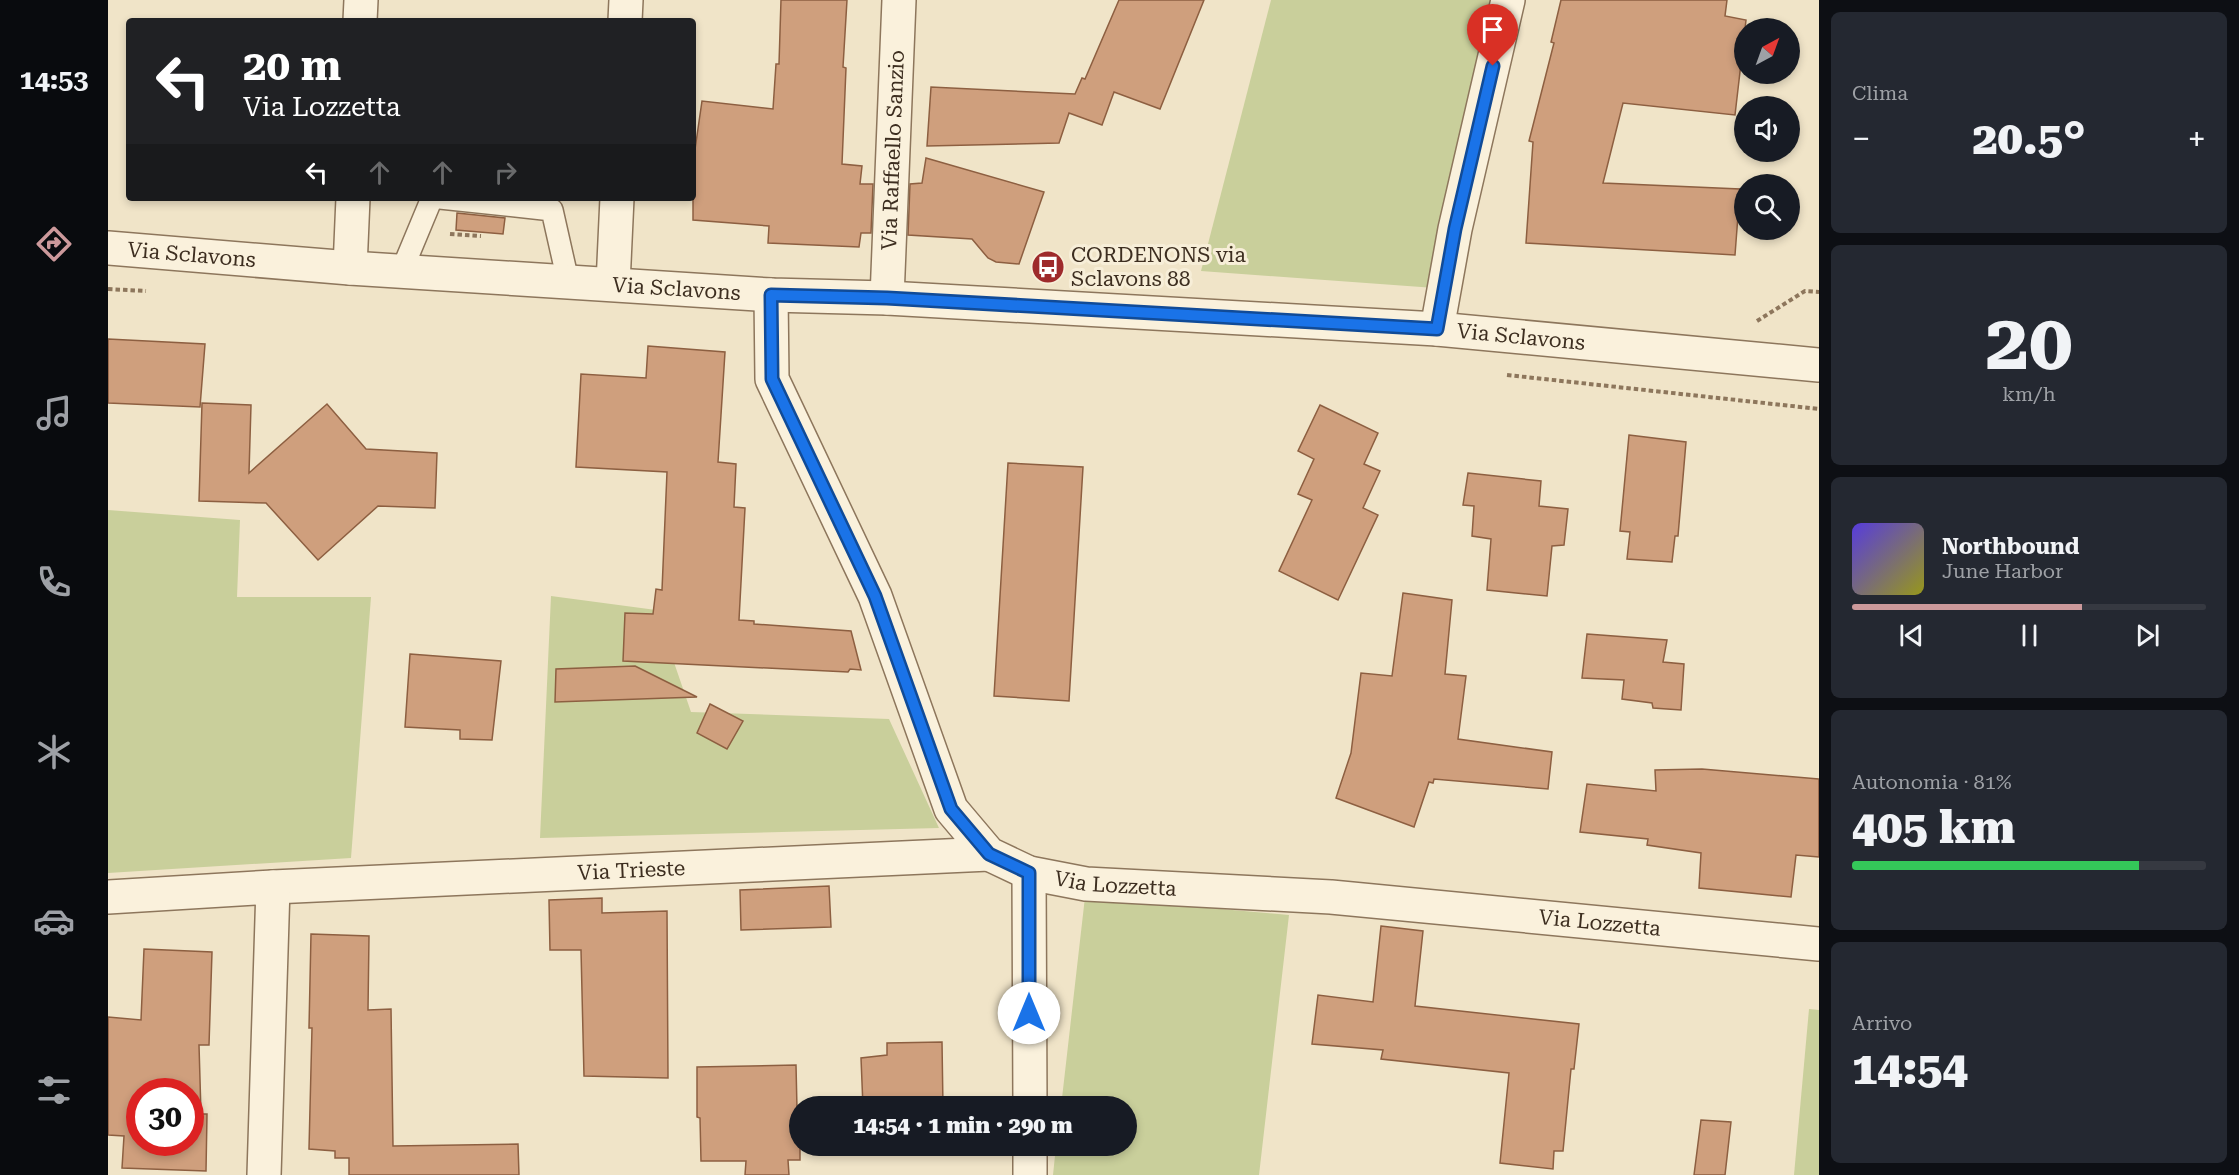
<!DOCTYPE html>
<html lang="it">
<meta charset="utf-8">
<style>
:root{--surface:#171b24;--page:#242831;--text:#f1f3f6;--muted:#9ea1a6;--line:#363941;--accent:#cc999b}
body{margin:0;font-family:"Roboto Serif",serif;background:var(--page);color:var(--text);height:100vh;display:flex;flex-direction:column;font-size:22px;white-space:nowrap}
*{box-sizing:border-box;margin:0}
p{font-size:20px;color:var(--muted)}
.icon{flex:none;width:33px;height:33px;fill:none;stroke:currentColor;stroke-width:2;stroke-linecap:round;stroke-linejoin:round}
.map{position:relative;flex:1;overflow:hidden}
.details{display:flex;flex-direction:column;gap:12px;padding:12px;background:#0d0f14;width:420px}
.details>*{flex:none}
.guide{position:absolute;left:18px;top:18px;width:570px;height:183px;border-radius:6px;box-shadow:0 3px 9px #0003;background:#202124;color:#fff;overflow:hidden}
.needle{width:39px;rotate:41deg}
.tools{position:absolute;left:1626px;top:18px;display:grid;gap:12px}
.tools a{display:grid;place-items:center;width:66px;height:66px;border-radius:50%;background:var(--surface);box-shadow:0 3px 9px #0003;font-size:30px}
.speed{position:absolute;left:18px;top:1078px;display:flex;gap:12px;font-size:30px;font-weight:700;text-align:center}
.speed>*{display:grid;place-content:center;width:78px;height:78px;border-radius:50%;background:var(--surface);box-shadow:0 3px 9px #0003;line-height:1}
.speed .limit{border:9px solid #d22;background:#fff;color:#111}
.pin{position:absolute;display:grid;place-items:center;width:51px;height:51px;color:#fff;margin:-62px -26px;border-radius:50% 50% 50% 0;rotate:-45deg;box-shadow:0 0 6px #0007}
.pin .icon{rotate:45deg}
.me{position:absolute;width:66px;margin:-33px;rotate:0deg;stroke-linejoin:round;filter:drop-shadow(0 0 4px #0008)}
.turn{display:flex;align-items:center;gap:21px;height:126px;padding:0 18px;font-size:27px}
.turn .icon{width:78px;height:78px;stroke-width:2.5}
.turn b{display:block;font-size:42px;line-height:51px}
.lanes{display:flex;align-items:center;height:57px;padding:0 18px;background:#0003;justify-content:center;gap:30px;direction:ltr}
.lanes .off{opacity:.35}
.big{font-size:45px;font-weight:800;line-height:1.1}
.details .tile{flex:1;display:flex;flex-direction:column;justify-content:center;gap:9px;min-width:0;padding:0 21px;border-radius:9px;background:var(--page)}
.details .dial{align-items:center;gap:0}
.dial b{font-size:78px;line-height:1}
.song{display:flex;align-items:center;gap:18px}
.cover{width:72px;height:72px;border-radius:9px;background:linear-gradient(135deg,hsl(250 70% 55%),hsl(60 70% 35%))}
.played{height:6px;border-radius:3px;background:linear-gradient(90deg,var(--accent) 65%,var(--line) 65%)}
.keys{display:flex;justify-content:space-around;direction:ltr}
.heat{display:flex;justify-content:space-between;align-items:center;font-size:33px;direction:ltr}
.charge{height:9px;border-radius:4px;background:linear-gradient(90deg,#34c759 81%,var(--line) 0)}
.trip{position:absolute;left:681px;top:1096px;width:348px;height:60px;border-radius:30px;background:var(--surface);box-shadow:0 3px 9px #0003;font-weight:800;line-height:60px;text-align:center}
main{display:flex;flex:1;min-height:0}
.tab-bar{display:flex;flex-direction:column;width:108px;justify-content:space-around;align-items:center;background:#090b0e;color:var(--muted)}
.tab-bar .icon{width:42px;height:42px}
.tab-bar .on{color:var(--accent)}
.tab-bar b{font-size:27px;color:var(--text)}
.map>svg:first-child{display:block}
.green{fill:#c9cf9b}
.building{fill:#cf9f7d;stroke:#8d5f41;stroke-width:1.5;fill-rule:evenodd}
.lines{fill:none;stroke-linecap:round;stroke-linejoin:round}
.service-casing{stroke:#8d765c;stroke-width:24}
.minor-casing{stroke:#8d765c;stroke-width:36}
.tertiary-casing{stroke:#8d765c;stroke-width:36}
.path{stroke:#8d765c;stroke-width:4;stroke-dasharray:4.5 3;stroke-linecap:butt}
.service{stroke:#faf1dc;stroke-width:21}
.minor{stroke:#faf1dc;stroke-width:33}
.tertiary{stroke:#faf1dc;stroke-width:33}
.route-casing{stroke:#114b97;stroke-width:15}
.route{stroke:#1a73e8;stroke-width:10}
.labels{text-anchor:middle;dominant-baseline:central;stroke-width:6;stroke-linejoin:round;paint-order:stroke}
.street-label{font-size:21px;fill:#3d2e20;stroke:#f7eed8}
.poi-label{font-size:21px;fill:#3d2e20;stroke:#f7eed8;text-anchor:start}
</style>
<main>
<nav class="tab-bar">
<b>14:53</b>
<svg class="icon on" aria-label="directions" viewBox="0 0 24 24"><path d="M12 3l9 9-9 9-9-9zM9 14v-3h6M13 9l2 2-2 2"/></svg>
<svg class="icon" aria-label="music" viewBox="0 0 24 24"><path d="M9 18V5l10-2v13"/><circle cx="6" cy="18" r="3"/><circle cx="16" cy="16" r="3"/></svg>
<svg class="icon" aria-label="phone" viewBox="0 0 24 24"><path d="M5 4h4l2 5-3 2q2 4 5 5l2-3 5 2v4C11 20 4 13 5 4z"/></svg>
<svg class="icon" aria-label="climate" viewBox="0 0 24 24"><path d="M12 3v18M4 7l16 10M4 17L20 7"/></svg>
<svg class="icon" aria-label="car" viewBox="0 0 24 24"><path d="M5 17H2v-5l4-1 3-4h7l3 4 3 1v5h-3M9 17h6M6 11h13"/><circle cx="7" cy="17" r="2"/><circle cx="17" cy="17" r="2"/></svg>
<svg class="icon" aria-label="filters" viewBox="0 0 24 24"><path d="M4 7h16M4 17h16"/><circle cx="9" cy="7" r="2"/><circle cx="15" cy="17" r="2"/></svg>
</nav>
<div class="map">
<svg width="1711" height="1175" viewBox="0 0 1711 1175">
<rect width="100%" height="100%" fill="#f0e4c8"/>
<g class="green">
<polygon points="1163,0 1391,0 1327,288 1093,271"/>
<polygon points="0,510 132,520 129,597 263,597 243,858 0,873"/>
<polygon points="443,596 548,610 583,712 781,719 831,828 432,838"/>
<polygon points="977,897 1181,915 1151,1175 945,1175 948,1146 1018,1146 1018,1107 953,1107"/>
<polygon points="1701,1009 1711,1010 1711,1175 1686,1175"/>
</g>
<g class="building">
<polygon points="673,0 739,0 735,67 738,68 734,164 754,166 752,184 765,184 763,233 753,233 751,247 660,243 661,226 585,220 585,163 594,101 665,109 668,64 671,64"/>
<polygon points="1011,0 1096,0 1052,109 1006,92 994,125 961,113 951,143 819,146 823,87 967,94 974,78 977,79"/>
<polygon points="1453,0 1619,0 1617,16 1638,20 1627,115 1515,103 1495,183 1632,189 1627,255 1418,243 1425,142 1421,141 1446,43 1443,42"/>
<polygon points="818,158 936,192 911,264 888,262 880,258 864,239 800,235 802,184 814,183"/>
<polygon points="349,213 397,218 395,234 348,230"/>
<polygon points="0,339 97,344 92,407 0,403"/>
<polygon points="540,346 617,352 610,462 628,464 626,507 637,508 631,620 646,621 646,624 743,631 753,670 742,669 740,672 515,661 517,613 545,614 548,589 554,590 559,472 468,467 473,374 538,378"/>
<polygon points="94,403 143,405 141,473 219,404 258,449 329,453 327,508 270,506 210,560 158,503 91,501"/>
<polygon points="1212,405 1270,433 1256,464 1272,471 1255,508 1270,515 1230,600 1171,571 1204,500 1190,494 1206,459 1190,451"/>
<polygon points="1521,435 1578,442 1570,536 1567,536 1564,562 1519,559 1522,532 1512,531"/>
<polygon points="900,463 975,467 961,701 886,696"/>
<polygon points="1360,473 1433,481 1431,506 1460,509 1456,545 1444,546 1439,596 1379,590 1383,539 1364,536 1366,506 1355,505"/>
<polygon points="1295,593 1344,600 1337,674 1358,676 1350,739 1444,752 1440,789 1326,779 1325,783 1321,782 1306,827 1228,798 1243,753 1253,673 1284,676"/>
<polygon points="1479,634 1559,640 1555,662 1576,664 1573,710 1545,708 1544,703 1514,699 1516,680 1474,678"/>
<polygon points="302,654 393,661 384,740 352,739 352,730 297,727"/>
<polygon points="527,666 589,697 447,702 448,669"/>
<polygon points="602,704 635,721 619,749 589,733"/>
<polygon points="1594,769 1711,779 1711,857 1688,855 1683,897 1591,888 1593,853 1539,845 1540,839 1472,832 1479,784 1548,791 1547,770"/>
<polygon points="721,886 723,927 633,930 632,890"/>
<polygon points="494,898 494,913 559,911 560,1078 476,1076 473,950 442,950 441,900"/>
<polygon points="1273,926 1315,931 1307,1006 1471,1024 1466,1069 1463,1069 1455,1151 1446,1151 1445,1169 1392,1163 1401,1073 1273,1059 1275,1050 1204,1044 1210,995 1265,1002"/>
<polygon points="203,934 261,936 260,1010 283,1009 285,1146 410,1144 411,1175 241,1175 241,1158 227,1158 227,1151 201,1149 204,1028 201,1028"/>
<path d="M36,949L104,952L101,1045H91L93,1114H99L98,1171L14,1168L16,1136L0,1135V1017L33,1020ZM32,1092H82V1143H32Z"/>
<polygon points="834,1042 835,1107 755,1107 753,1058 779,1055 779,1043"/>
<polygon points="688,1065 689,1109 692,1109 692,1160 680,1160 681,1175 637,1175 638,1161 593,1161 592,1118 589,1117 589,1067"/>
<polygon points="1593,1120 1623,1122 1617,1175 1586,1175"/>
</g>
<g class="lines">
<defs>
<g id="service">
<polyline points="332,198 444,210 460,281"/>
<polyline points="294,270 324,198"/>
</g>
<g id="minor">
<polyline points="252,21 253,0"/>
<polyline points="517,21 518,0"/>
<polyline points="242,268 245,198"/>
<polyline points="505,284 509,198"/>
<path id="s1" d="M663,295L664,379L767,596L843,809L881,854L921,873L978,884L1223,897L1711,944"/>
<path id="s2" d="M779,298L791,0"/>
<polyline points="1329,329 1347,229 1400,0"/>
<polyline points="921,873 922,1107"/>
<path id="s3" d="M0,897L165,887L881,854"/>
<polyline points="156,1175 165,887"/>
<polyline points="922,1175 922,1146"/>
</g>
<g id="tertiary">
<path id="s4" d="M0,248L242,268L663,295L779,298L1329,329L1711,365"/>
</g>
</defs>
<use href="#service" class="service-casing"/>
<use href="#minor" class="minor-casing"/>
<use href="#tertiary" class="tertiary-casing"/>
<g class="path">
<polyline points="342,234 373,236"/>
<polyline points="0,289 38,291"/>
<polyline points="1649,321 1697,291 1711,292"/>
<polyline points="1399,375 1711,409"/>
</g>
<use href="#service" class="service"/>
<use href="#minor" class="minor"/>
<use href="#tertiary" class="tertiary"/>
</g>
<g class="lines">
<defs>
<polyline id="route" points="921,1013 921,873 881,854 843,809 767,596 664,379 663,295 779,298 1329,329 1347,229 1385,66"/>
</defs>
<use href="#route" class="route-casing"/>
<use href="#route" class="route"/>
</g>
<defs>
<symbol id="bus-disc" viewBox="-11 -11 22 22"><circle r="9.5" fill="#9e2a2b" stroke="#f7eed8"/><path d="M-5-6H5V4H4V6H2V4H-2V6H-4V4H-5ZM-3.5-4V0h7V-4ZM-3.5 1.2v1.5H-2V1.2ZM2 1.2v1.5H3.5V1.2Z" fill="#fff"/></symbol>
</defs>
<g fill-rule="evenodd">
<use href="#bus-disc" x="921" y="248" width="38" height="38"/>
</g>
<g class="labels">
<g class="street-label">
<text stroke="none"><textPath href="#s2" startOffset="148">Via Raffaello Sanzio</textPath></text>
<text stroke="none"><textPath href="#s4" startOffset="84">Via Sclavons</textPath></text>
<text stroke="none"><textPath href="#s4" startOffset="570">Via Sclavons</textPath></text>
<text stroke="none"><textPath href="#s4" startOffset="1416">Via Sclavons</textPath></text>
<text stroke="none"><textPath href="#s3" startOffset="524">Via Trieste</textPath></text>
<text stroke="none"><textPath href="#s1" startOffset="741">Via Lozzetta</textPath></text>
<text stroke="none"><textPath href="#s1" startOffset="1227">Via Lozzetta</textPath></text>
</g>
<g class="poi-label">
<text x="963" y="255">CORDENONS via<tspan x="963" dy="24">Sclavons 88</tspan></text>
</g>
</g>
</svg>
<div class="tools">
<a><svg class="needle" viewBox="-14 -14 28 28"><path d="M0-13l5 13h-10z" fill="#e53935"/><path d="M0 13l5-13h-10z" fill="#9ea1a6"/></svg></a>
<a><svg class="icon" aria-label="sound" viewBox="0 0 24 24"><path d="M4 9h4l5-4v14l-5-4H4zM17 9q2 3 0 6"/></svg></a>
<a><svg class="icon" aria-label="search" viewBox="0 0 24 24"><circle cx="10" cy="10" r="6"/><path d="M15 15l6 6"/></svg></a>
</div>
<div class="speed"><div class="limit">30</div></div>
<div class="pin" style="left:1385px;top:66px;background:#d93025"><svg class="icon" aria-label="arrive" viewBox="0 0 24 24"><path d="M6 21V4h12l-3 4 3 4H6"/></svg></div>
<svg class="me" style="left:921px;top:1013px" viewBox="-20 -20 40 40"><circle r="19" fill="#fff"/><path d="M0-13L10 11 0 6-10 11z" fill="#1a73e8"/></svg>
<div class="trip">14:54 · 1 min · 290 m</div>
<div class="guide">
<div class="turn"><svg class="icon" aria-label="left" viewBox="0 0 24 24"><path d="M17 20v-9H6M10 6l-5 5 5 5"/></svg><div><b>20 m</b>Via Lozzetta</div></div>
<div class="lanes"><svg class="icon" aria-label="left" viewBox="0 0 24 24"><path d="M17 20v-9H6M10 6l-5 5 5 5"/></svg><svg class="icon off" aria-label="ahead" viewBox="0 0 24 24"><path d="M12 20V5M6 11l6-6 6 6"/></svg><svg class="icon off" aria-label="ahead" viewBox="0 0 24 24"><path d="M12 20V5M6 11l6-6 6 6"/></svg><svg class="icon off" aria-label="right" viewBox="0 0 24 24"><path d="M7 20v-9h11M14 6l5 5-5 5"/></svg></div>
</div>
</div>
<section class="details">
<div class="tile"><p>Clima</p>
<div class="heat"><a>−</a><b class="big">20.5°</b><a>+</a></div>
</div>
<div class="tile dial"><b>20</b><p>km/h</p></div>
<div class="tile">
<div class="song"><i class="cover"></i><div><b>Northbound</b><p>June Harbor</p></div></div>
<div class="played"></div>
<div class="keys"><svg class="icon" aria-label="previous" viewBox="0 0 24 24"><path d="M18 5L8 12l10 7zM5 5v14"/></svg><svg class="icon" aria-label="pause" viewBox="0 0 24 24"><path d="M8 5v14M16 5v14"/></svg><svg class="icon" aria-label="next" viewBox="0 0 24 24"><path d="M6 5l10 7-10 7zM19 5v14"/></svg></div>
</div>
<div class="tile"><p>Autonomia · 81%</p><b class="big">405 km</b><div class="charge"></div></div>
<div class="tile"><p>Arrivo</p><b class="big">14:54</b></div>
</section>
</main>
